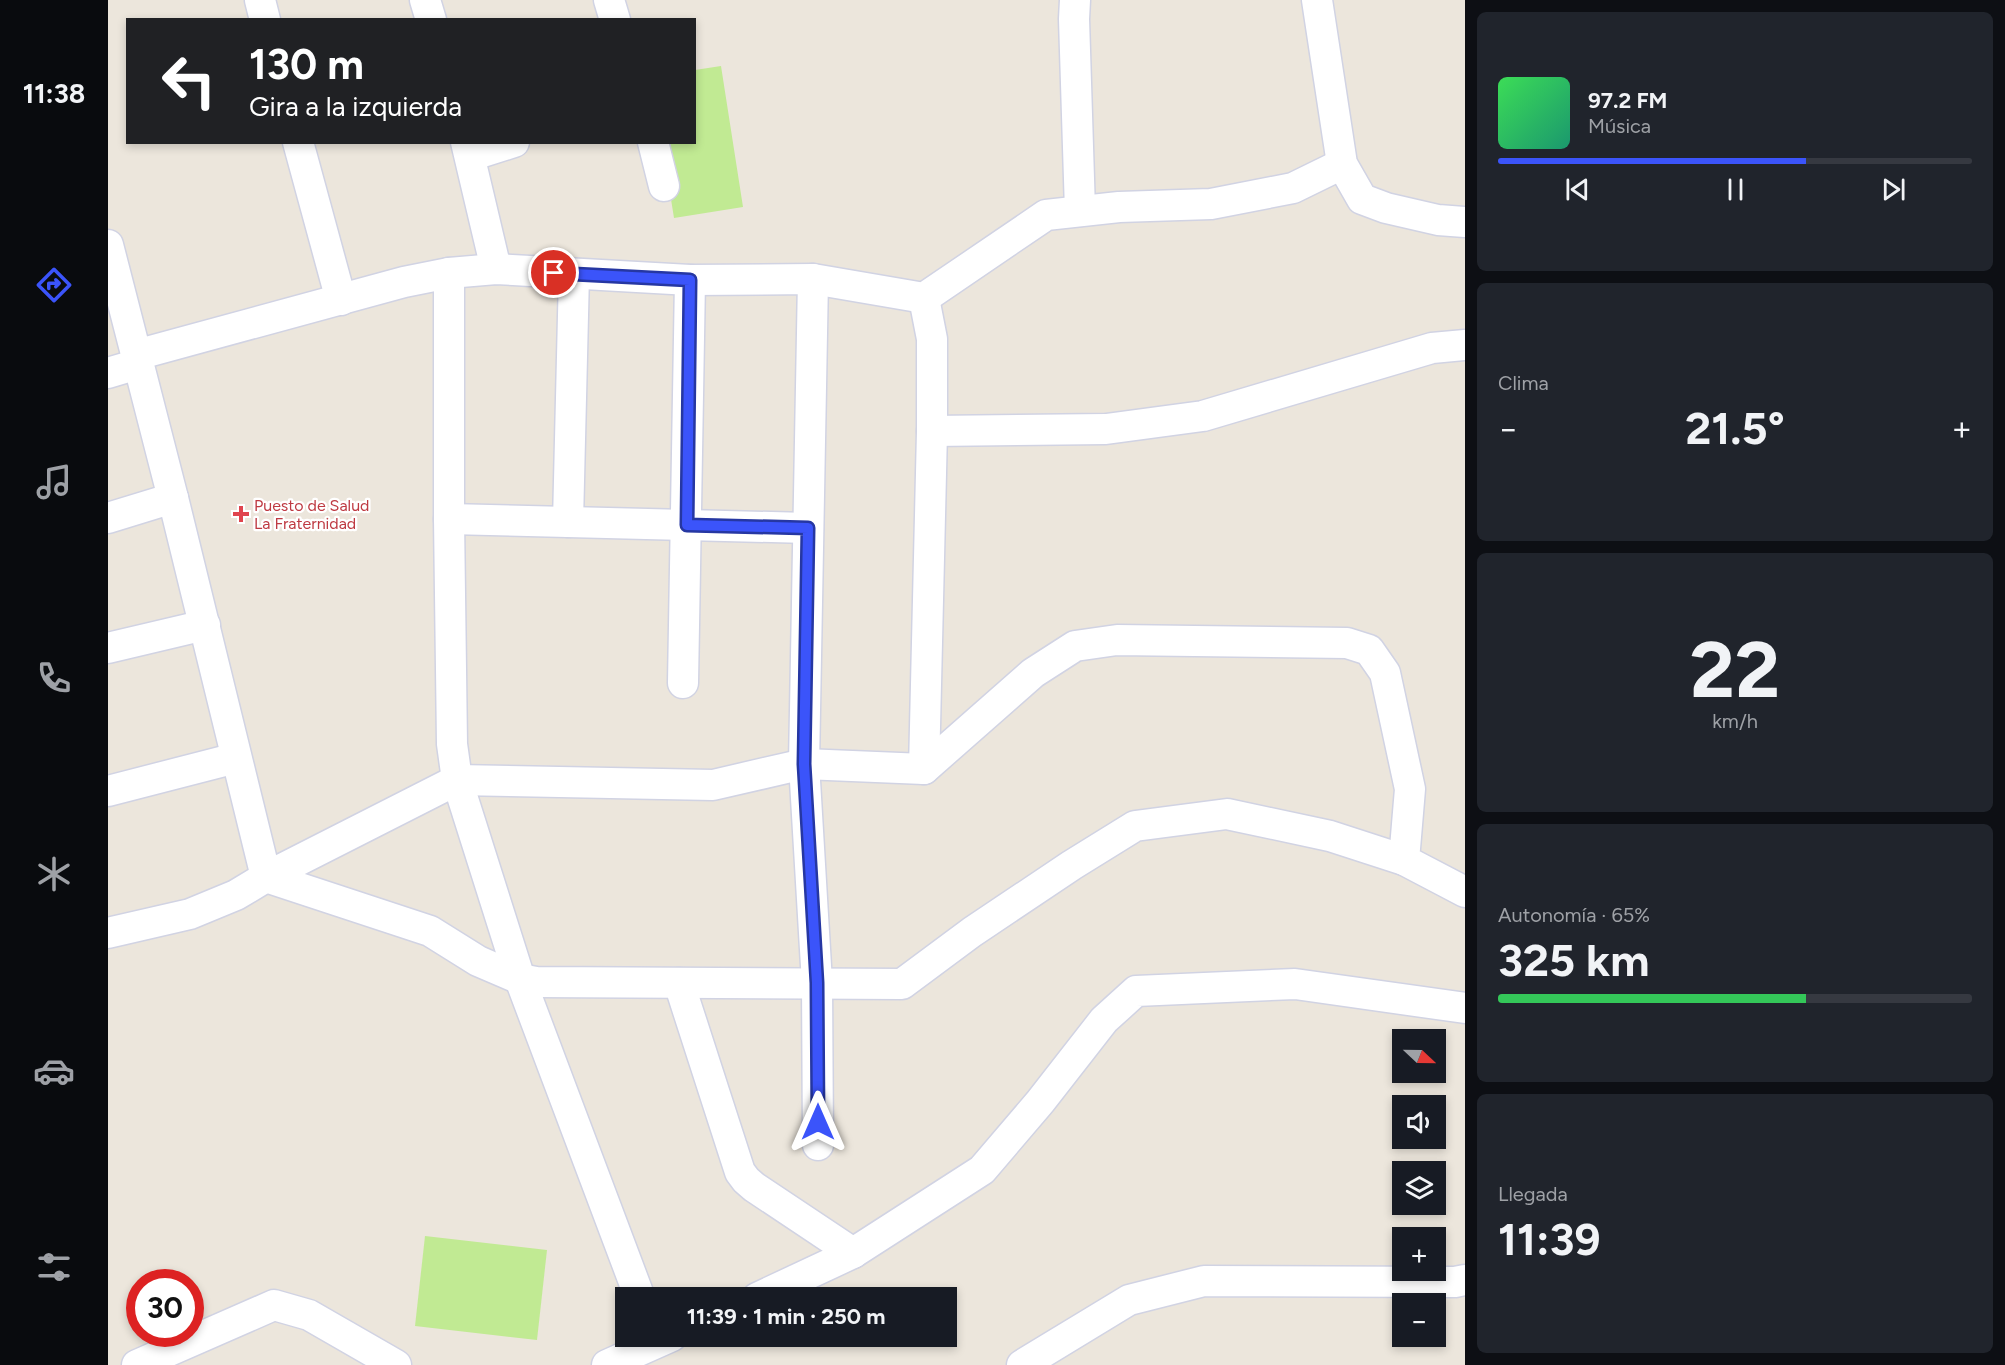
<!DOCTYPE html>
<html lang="es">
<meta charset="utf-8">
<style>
:root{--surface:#171b24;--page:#20242c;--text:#f1f3f6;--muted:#9ea1a6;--line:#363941;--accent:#3b54fa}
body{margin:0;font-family:Figtree,sans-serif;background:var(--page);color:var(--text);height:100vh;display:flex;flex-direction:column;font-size:22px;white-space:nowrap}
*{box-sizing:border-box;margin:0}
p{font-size:20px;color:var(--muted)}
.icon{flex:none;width:33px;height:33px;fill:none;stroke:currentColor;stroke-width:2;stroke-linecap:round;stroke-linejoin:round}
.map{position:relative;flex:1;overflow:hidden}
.drawer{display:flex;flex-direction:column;gap:12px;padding:12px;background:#0d0f14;width:540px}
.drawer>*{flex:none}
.guide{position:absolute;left:18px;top:18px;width:570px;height:126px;border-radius:0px;box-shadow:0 3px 9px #0003;background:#202124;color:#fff;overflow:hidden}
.needle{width:39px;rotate:112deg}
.tools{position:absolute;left:1284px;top:1029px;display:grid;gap:12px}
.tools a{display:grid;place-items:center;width:54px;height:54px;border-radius:0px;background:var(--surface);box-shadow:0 3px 9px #0003;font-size:30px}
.speed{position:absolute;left:18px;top:1269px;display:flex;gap:12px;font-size:30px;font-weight:700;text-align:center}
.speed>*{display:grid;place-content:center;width:78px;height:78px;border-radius:50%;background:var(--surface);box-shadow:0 3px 9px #0003;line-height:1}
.speed .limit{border:9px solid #d22;background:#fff;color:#111}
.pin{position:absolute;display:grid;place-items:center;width:51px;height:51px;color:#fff;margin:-26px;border:3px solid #fff;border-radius:50%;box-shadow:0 2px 6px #0007}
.me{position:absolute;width:66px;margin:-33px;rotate:0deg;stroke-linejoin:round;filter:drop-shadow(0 0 4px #0008)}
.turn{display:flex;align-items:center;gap:21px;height:126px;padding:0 24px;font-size:27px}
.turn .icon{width:78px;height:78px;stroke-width:2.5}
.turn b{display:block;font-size:42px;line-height:51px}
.big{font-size:45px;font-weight:700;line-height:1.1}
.drawer .tile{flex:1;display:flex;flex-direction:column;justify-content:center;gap:9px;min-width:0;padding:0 21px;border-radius:9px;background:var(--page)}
.drawer .dial{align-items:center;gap:0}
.dial b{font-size:78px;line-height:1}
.song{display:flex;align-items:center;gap:18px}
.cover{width:72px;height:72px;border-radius:9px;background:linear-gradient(135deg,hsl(130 70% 55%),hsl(160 70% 35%))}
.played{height:6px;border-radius:3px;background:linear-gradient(90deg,var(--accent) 65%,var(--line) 65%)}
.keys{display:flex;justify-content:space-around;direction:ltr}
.heat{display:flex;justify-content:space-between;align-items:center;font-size:33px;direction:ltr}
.charge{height:9px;border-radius:4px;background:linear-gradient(90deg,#34c759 65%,var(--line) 0)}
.trip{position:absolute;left:507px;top:1287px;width:342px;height:60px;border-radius:0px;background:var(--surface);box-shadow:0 3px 9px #0003;font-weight:700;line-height:60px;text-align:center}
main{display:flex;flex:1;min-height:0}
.dock{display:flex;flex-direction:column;width:108px;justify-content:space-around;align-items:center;background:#090b0e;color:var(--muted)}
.dock .icon{width:42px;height:42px}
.dock .active{color:var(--accent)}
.dock b{font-size:27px;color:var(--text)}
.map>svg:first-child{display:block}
.pitch{fill:#c1ea93}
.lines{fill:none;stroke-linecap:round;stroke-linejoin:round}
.minor-casing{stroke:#d1d3e3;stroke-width:33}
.minor{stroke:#fff;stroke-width:30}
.route-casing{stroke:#2637a2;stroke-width:15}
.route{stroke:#3b54fa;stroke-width:10}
.health-dot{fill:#e0444e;stroke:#fff;stroke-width:2}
.labels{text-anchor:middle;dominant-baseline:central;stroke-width:4.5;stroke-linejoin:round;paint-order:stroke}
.health-label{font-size:16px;fill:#be3a42;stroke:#fff;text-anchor:start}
</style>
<main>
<nav class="dock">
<b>11:38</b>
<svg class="icon active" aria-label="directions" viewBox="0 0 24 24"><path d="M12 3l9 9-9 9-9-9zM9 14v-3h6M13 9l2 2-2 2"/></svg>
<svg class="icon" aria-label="music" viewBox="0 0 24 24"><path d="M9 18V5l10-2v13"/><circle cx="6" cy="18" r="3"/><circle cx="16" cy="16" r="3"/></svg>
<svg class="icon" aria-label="phone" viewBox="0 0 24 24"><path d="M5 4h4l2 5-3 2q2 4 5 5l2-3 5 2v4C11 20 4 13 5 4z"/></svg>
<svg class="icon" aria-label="climate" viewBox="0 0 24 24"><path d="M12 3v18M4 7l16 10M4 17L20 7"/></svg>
<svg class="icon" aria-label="car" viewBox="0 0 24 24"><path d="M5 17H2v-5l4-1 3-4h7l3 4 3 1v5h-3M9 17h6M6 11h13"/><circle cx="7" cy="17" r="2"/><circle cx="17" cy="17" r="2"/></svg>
<svg class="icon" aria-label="filters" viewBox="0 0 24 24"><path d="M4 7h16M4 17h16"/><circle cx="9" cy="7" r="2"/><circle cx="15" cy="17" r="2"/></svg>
</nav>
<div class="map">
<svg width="1357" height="1365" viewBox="0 0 1357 1365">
<rect width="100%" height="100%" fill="#ece6dc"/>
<g class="pitch">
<polygon points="613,66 635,207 566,218 554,143 586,142 587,70"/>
<polygon points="317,1236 439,1250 429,1340 307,1326"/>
</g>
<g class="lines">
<defs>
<g id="minor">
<polyline points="152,0 157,20"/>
<polyline points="317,0 323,20"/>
<polyline points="501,0 507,20"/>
<polyline points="967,0 966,19 972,211"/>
<polyline points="1209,0 1234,164 1254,199 1278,208 1330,220 1357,222"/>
<polyline points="190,142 233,300"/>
<polyline points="358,142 388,269"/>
<polyline points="545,142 556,186"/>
<polyline points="362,156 406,142"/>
<polyline points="0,245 65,498 158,877"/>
<polyline points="341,273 341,519 344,744 349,780 412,979 532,1298"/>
<polyline points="705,279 696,764 709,983 710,1145"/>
<polyline points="28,355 296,282 341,273 388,269 582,280 705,279 816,298 938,215 1011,207 1103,204 1185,188 1234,164"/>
<polyline points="0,373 30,364"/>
<polyline points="824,431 998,429 1095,416 1324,348 1357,345"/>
<polyline points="0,518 65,498"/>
<polyline points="341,519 700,528"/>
<polyline points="460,522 466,274"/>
<polyline points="0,648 97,625"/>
<polyline points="575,683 582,280"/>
<polyline points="816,769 824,431 824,339 816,298"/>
<polyline points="0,791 128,758"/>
<polyline points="158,877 322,931 370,961 412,979 428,982 794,984 864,932 964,865 1027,826 1119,814 1222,836 1296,860"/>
<polyline points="0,933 82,914 128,895 158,877 349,780 605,785 696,764 816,769 925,673 967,646 1009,640 1239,643 1261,650 1277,673 1302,789 1296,860 1357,892"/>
<polyline points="571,983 632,1172 638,1180 646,1187 745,1253"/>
<polyline points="649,1298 745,1253 874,1170 932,1102 996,1020 1028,991 1187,984 1357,1008"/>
<polyline points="29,1365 166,1305 201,1315 288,1365"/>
<polyline points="499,1365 564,1336"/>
<polyline points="914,1365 1021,1300 1096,1281 1347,1282 1357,1280"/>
</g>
</defs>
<use href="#minor" class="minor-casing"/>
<use href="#minor" class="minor"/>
</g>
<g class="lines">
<defs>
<polyline id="route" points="446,273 582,280 579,525 700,528 696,764 709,983 710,1122"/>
</defs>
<use href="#route" class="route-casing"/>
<use href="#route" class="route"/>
</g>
<path class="health-dot" d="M130 505h6v6h6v6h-6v6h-6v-6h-6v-6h6z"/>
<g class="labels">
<g class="health-label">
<text x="146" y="505">Puesto de Salud<tspan x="146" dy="18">La Fraternidad</tspan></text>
</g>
</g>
</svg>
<div class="tools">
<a><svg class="needle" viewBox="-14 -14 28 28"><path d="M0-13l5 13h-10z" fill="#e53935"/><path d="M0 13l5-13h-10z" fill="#9ea1a6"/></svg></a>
<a><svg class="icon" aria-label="sound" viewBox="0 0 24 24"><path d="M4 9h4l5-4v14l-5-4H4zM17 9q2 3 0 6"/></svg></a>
<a><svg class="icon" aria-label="layers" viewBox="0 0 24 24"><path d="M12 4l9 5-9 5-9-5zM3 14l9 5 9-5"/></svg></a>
<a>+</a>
<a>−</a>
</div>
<div class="speed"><div class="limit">30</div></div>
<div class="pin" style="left:446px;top:273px;background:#d93025"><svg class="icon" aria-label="arrive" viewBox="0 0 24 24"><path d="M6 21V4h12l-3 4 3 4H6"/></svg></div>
<svg class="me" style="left:710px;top:1122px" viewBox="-20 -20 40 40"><path d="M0-17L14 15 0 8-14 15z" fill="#3b54fa" stroke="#fff" stroke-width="4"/></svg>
<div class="trip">11:39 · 1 min · 250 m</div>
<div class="guide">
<div class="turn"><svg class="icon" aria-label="left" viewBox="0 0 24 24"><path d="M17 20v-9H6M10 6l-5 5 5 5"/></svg><div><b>130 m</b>Gira a la izquierda</div></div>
</div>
</div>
<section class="drawer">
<div class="tile">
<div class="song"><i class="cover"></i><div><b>97.2 FM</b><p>Música</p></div></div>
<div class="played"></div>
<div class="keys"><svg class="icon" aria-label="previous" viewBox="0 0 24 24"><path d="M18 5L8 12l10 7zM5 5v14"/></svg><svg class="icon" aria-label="pause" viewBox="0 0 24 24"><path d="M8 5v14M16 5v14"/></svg><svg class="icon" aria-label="next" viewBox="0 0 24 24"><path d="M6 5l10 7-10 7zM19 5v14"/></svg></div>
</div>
<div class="tile"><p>Clima</p>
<div class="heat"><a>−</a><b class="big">21.5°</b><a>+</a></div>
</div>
<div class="tile dial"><b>22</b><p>km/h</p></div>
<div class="tile"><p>Autonomía · 65%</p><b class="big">325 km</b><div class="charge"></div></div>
<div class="tile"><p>Llegada</p><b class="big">11:39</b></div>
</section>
</main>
